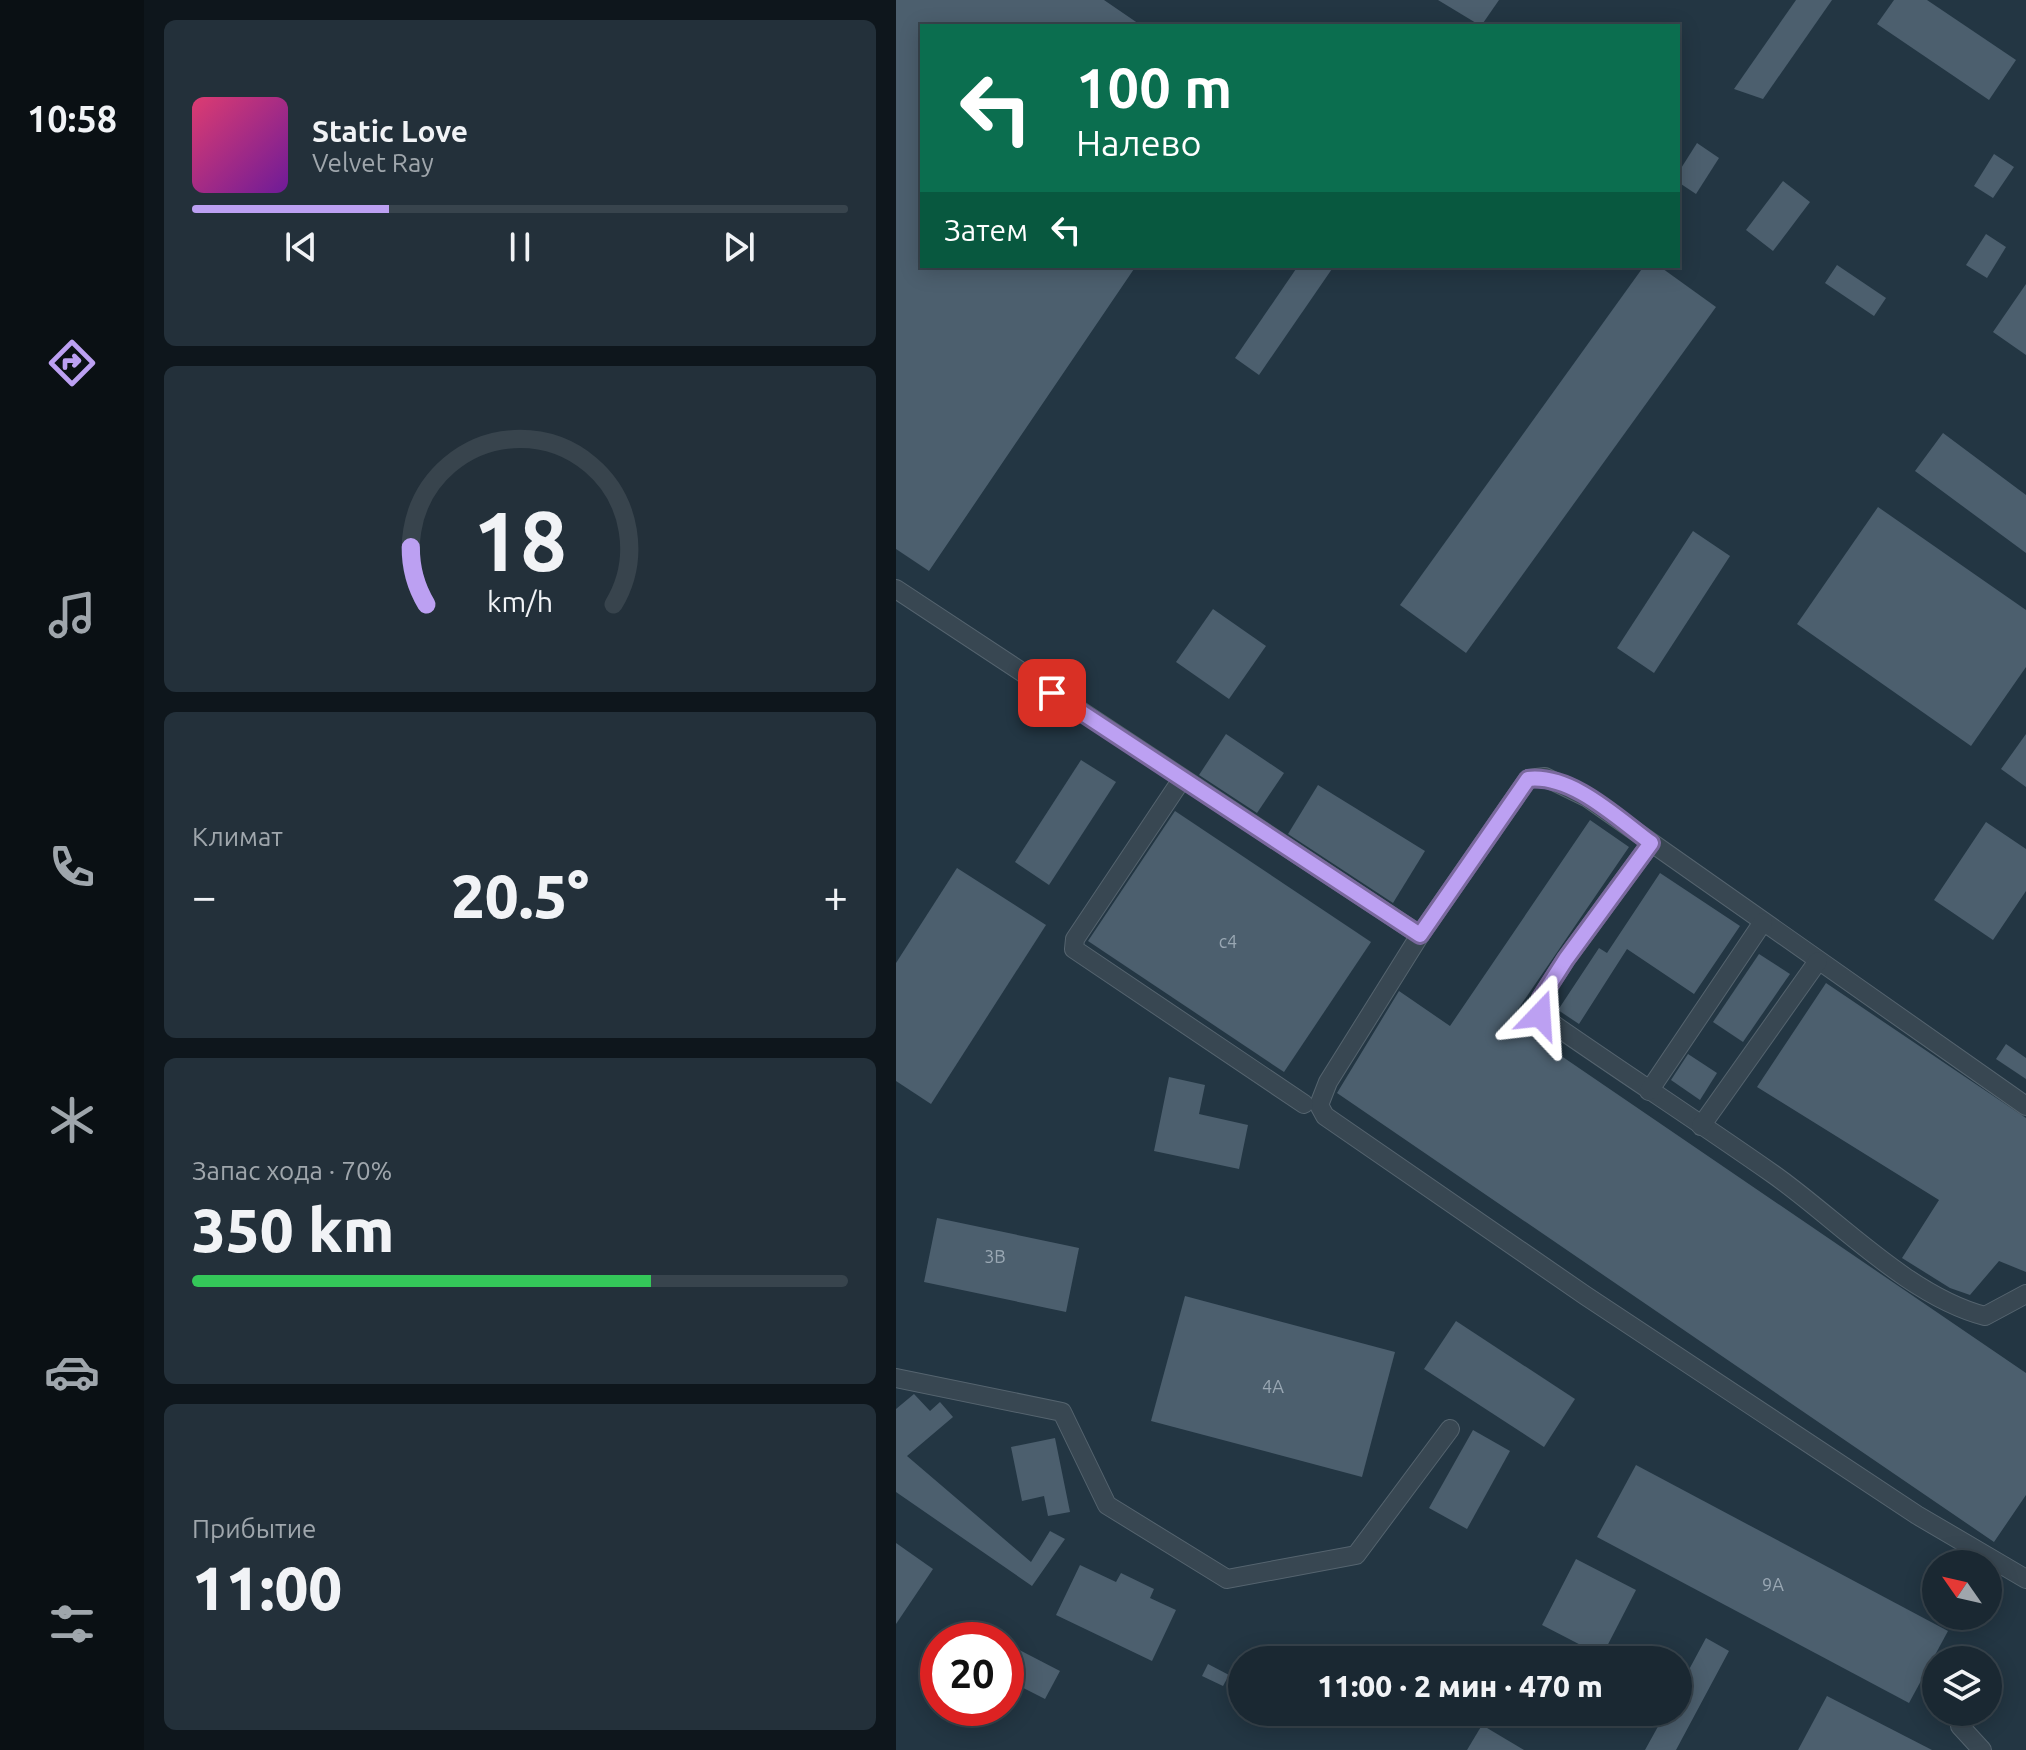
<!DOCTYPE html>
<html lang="ru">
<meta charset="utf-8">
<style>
:root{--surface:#1a2832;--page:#23303a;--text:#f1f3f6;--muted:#9fa6ac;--line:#38444d;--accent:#bca0f2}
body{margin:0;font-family:Ubuntu,sans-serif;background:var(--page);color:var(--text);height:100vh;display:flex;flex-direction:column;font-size:30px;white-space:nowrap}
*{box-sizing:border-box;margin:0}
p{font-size:26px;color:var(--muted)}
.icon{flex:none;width:44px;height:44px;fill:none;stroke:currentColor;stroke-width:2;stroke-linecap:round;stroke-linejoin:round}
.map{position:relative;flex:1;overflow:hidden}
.drawer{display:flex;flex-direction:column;gap:20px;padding:20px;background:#0e161c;width:752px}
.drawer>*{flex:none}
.banner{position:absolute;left:24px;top:24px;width:760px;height:244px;border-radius:0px;box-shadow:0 4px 20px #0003,0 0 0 2px var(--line);background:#0b6e4f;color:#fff;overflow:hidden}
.needle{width:52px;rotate:304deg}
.buttons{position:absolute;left:1026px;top:1550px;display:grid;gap:16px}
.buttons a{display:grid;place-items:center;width:80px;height:80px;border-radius:50%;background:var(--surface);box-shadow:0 4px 20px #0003,0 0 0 2px var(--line);font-size:40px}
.speed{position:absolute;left:24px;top:1622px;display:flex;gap:16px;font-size:40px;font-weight:700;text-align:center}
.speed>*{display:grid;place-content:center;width:104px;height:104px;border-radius:50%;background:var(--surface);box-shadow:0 4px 20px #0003,0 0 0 2px var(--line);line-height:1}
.speed .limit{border:12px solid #d22;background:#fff;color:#111}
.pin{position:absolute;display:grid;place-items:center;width:68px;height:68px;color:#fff;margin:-34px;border-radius:16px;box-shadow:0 4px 12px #0006}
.me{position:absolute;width:88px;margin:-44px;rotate:20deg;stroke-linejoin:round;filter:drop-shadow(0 0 6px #0008)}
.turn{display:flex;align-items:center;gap:28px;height:168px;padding:0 24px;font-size:36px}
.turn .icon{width:104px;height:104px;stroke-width:2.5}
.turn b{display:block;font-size:56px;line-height:68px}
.then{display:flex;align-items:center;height:76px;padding:0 24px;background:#0003;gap:16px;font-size:30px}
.big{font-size:60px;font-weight:800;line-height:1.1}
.drawer .widget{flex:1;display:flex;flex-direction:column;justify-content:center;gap:12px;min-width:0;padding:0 28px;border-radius:12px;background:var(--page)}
.drawer .dial{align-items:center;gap:0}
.dial svg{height:208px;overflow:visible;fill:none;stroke:var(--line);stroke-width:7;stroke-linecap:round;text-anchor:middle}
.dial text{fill:var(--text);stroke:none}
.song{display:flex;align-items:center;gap:24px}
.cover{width:96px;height:96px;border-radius:12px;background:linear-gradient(135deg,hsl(340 70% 55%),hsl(280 70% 35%))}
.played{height:8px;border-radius:4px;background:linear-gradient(90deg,var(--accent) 30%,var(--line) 30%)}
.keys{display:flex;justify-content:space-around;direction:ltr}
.heat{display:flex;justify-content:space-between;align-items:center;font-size:44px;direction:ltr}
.charge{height:12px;border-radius:6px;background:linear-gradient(90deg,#34c759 70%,var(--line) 0)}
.trip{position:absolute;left:332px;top:1646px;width:464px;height:80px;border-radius:40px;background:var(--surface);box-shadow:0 4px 20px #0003,0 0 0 2px var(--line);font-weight:800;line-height:80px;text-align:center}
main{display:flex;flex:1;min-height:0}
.menu{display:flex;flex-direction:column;width:144px;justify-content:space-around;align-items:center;background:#0a1014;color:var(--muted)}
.menu .icon{width:56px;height:56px}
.menu .on{color:var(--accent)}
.menu b{font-size:36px;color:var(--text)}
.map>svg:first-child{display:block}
.building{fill:#4c5f6e}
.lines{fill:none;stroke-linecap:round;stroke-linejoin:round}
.minor-casing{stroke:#55646f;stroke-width:20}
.minor{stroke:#384752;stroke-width:18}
.route-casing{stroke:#7a689d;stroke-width:20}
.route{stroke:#bca0f2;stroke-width:14}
.labels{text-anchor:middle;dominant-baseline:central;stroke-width:8;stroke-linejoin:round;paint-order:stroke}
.number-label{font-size:18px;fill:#9aa8b4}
</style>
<main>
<nav class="menu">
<b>10:58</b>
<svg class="icon on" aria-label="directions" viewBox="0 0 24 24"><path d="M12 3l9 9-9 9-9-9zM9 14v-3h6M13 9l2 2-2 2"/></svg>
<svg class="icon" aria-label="music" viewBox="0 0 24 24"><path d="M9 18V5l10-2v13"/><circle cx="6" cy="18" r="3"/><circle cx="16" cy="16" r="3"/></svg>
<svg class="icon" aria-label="phone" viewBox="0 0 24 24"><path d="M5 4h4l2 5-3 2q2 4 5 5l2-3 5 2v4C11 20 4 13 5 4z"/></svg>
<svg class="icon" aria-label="climate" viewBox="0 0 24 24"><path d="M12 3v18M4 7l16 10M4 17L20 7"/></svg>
<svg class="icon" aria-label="car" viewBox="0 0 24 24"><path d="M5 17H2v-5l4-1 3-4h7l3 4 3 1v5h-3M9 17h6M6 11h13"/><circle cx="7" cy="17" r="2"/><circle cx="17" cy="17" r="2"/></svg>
<svg class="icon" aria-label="filters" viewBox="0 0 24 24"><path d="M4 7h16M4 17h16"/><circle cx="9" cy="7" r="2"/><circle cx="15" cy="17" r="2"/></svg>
</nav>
<section class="drawer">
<div class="widget">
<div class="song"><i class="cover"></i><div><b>Static Love</b><p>Velvet Ray</p></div></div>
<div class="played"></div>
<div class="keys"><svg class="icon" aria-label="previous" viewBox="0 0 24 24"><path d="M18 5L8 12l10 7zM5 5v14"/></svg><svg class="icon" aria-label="pause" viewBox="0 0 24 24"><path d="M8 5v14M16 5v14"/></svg><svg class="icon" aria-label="next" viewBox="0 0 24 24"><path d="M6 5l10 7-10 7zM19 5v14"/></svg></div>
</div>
<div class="widget dial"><svg viewBox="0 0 100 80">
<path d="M14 69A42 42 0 1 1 86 69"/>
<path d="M14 69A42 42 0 0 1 8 47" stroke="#bca0f2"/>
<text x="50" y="56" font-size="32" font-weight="700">18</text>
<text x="50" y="72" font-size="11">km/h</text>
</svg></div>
<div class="widget"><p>Климат</p>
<div class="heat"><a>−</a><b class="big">20.5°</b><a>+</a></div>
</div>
<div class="widget"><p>Запас хода · 70%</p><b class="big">350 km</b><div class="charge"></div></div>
<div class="widget"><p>Прибытие</p><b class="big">11:00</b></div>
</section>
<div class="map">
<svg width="1130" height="1750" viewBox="0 0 1130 1750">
<rect width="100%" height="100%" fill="#233643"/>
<g class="building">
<polygon points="0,0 208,0 246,26 26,26 26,266 240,266 33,571 0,549"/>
<polygon points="542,0 603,0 585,26"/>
<polygon points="900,0 936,0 867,99 838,89"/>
<polygon points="998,0 1031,0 1120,60 1093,100 981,24"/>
<polygon points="801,143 823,158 800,194 782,182 782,173"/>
<polygon points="1098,154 1118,167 1097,198 1078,186"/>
<polygon points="887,181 914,202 877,251 850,230"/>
<polygon points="1090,234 1110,247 1091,278 1070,265"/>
<polygon points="941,265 990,298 978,316 929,283"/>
<polygon points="402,266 438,266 363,375 339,358"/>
<polygon points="748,266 763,266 820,307 570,653 504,605"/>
<polygon points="1130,284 1130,355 1097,332"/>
<polygon points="1047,433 1130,495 1130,553 1019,471"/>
<polygon points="982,507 1130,610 1130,667 1075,746 901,624"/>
<polygon points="797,531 834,556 758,673 721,648"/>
<polygon points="317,609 370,646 333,699 280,662"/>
<polygon points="330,734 388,773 361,813 303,775"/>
<polygon points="1130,734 1130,787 1105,769"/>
<polygon points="185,760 220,782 153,885 119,862"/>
<polygon points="422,785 529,851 497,903 392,834"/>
<polygon points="279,811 475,942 388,1072 192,941"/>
<polygon points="694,820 733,847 614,1021 1130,1373 1130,1495 1098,1542 441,1093 503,991 554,1026"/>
<polygon points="1090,822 1130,849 1130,891 1097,940 1038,900"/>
<polygon points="61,868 150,925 35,1104 0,1081 0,963"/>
<polygon points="764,873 844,926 798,994 731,949 683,1024 662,1010 703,948 711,953"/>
<polygon points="863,954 894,974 847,1042 817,1022"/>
<polygon points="930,983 1130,1118 1130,1272 1103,1261 1074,1295 1054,1288 1006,1258 1043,1200 861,1087"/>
<polygon points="1110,1044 1130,1058 1130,1079 1100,1059"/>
<polygon points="792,1054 821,1073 804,1100 775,1080"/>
<polygon points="273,1077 309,1085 303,1114 352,1125 343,1169 258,1151"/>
<polygon points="41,1218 183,1248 170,1312 28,1282"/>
<polygon points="289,1296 499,1352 466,1477 255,1421"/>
<polygon points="560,1321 679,1399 648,1447 528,1369"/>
<polygon points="18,1394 34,1411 44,1402 57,1417 11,1456 135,1562 154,1531 169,1539 136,1586 0,1492 0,1409"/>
<polygon points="577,1430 614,1451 571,1529 533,1508"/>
<polygon points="159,1438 174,1512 152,1516 148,1496 126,1501 115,1447"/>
<polygon points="740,1465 1052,1631 1013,1703 701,1537"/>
<polygon points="0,1543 37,1569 0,1624"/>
<polygon points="680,1559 740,1590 706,1656 646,1625"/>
<polygon points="184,1565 220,1582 225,1573 258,1589 254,1598 280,1610 256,1661 160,1615"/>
<polygon points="68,1622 104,1640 51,1640"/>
<polygon points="810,1638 833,1651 780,1750 749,1750 770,1712 782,1712 782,1690"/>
<polygon points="110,1643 164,1671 149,1699 110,1679"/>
<polygon points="312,1664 333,1675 327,1686 306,1676"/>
<polygon points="931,1696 1036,1750 902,1750"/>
<polygon points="586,1725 628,1750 571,1750"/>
</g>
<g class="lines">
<defs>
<g id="minor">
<polyline points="0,589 524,935 432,1082 423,1105 429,1116 690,1296 1021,1515 1130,1579"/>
<polyline points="286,779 179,939 178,949 408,1104"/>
<path d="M755,843L670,959L645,998L644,1015C721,1069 800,1120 877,1174C941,1219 1012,1296 1089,1316L1130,1294"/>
<polyline points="524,935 632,779 649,777 692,798 1130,1106"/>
<polyline points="753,1091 867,922"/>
<polyline points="805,1126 922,961"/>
<polyline points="0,1378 166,1412 211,1505 331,1579 460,1555 554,1429"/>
<polyline points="1064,1726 1086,1750"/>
</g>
</defs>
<use href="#minor" class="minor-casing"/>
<use href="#minor" class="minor"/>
</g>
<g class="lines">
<defs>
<path id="route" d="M156,693L524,935L632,779C676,774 721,818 755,843L670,959L645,998L644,1015"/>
</defs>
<use href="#route" class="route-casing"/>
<use href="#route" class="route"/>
</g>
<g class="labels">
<g class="number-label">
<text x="332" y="941">с4</text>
<text x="99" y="1256">3В</text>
<text x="377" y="1386">4А</text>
<text x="877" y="1584">9А</text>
</g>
</g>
</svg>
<div class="buttons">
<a><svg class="needle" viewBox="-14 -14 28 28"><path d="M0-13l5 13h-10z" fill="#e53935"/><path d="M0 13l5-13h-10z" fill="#9fa6ac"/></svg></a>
<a><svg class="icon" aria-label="layers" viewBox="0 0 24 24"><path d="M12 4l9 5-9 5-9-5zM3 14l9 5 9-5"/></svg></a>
</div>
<div class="speed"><div class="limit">20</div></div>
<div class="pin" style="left:156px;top:693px;background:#d93025"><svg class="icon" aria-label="arrive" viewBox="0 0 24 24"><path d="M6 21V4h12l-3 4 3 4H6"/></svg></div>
<svg class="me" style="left:644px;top:1015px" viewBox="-20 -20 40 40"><path d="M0-17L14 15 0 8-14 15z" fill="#bca0f2" stroke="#fff" stroke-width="4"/></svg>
<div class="trip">11:00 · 2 мин · 470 m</div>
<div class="banner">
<div class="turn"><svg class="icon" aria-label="left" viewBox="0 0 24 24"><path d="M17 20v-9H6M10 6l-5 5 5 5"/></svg><div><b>100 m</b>Налево</div></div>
<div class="then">Затем<svg class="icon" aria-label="left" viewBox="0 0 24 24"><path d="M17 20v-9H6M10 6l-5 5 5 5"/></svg></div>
</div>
</div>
</main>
